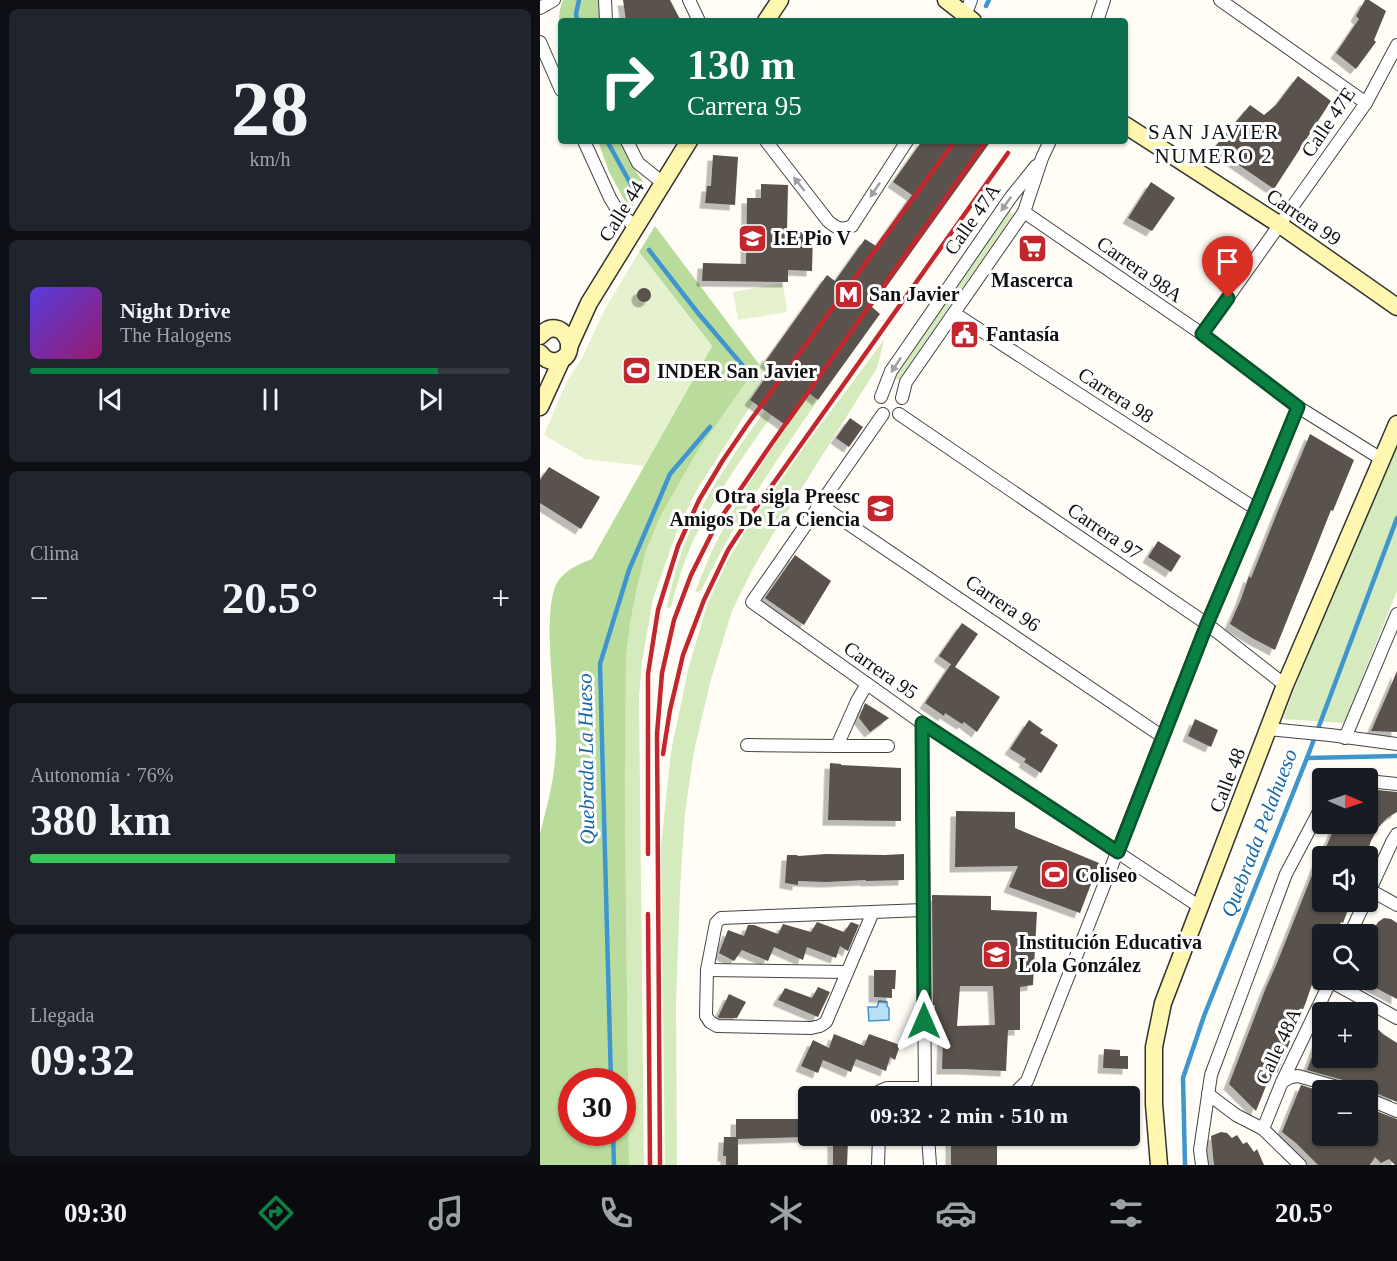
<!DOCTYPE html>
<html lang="es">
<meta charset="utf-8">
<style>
:root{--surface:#171b24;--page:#20242c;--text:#f1f3f6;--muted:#9ea1a6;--line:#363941;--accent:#0b8043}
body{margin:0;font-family:"Times New Roman",serif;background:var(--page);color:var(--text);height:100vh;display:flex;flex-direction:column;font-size:22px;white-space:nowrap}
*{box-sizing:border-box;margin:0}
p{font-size:20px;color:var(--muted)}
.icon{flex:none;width:33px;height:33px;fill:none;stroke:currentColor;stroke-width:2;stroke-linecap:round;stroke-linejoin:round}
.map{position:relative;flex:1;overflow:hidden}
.panel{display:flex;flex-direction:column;gap:9px;padding:9px;background:#0d0f14;width:540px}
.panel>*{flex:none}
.hud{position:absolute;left:18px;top:18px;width:570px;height:126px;border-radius:6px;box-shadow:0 2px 4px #0004;background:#0b6e4f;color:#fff;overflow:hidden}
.needle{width:39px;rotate:92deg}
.buttons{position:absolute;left:772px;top:768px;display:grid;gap:12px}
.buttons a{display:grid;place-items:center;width:66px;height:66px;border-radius:6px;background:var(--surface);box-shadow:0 2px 4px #0004;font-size:30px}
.speed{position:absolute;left:18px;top:1068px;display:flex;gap:12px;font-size:30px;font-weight:700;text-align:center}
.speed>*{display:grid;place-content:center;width:78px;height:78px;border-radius:50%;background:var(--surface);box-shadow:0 2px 4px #0004;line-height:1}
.speed .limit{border:9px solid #d22;background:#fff;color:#111}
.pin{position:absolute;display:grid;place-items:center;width:51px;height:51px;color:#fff;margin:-62px -26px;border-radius:50% 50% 50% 0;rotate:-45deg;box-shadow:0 0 6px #0007}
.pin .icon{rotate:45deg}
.me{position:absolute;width:66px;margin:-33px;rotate:0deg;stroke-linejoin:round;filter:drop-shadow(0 0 4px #0008)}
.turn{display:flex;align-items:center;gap:21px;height:126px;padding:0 30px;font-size:27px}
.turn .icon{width:78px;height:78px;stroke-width:2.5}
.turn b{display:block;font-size:42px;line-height:51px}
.big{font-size:45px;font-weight:700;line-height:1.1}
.panel .widget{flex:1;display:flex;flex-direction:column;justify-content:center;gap:9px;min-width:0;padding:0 21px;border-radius:9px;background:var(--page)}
.panel .dial{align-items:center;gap:0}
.dial b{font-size:78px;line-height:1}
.song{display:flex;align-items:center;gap:18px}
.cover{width:72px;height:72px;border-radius:9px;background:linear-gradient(135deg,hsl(250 70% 55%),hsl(320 70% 35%))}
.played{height:6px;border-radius:3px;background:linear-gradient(90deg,var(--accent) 85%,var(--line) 85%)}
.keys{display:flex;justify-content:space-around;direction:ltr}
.heat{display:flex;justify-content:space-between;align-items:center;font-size:33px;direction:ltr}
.charge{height:9px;border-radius:4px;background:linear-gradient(90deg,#34c759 76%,var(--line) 0)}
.trip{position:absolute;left:258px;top:1086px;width:342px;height:60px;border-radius:6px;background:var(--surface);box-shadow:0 2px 4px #0004;font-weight:700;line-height:60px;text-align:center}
.tab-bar{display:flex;height:96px;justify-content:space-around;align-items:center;background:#090b0e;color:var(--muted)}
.tab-bar .icon{width:42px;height:42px}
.tab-bar .current{color:var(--accent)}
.tab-bar b{font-size:27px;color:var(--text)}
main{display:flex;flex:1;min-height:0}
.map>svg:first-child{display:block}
.green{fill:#d5ebbd}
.forest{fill:#b9dc9c;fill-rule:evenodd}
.pitch{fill:#e6f2cf}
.water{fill:#b9e0f7;stroke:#3f96cf;stroke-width:1.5}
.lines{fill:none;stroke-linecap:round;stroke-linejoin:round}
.stream{stroke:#3f96cf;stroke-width:4.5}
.building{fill:#5a524d;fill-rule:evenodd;filter:url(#shadow)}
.street-casing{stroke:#444;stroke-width:14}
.secondary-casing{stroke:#333;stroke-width:19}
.street{stroke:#fff;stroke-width:12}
.secondary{stroke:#fff6b0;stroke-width:16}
.rail{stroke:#c4262e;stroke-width:4.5}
.oneway{fill:#a0a0a0}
.route-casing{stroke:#07532c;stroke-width:15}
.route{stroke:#0b8043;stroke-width:10}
.labels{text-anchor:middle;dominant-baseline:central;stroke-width:6;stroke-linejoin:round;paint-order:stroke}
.street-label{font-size:20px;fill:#111;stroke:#fff}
.poi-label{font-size:20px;font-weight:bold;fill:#111;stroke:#fff;text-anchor:start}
.neighbourhood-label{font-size:21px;letter-spacing:1.5px;fill:#111;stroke:#fff}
.water-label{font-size:21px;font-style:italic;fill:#1768a6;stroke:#fff}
</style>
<main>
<section class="panel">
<div class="widget dial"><b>28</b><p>km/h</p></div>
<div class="widget">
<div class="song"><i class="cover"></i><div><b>Night Drive</b><p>The Halogens</p></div></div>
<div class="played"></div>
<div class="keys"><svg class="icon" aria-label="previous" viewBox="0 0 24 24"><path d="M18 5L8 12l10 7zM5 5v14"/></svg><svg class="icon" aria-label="pause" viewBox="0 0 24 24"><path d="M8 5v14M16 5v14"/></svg><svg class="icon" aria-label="next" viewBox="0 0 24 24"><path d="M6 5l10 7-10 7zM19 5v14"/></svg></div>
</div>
<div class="widget"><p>Clima</p>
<div class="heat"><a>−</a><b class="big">20.5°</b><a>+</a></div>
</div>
<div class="widget"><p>Autonomía · 76%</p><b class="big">380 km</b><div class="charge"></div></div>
<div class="widget"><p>Llegada</p><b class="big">09:32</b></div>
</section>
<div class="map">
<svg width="857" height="1165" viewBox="0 0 857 1165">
<defs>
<filter id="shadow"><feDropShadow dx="-5.5" dy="5.5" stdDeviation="0" flood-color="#0004"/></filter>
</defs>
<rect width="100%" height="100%" fill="#fffdf5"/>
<g class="green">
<polygon points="470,211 473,215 421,290 417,287 468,212"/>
<polygon points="411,295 415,298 360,379 357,380 356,378 356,376"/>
<polygon points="344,340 337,368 233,534 211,572 192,611 171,679 154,751 145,813 140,888 136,1006 137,1165 125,1165 121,846 131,752 148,670 167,605 188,560 207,529 267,443"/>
<polygon points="222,360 233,367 210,399 213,402 158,488 139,525 113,599 102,661 99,697 104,1165 89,1165 85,814 86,657 90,624 96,592 106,551 120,517 157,452"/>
<path d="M270,394L278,400C236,461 193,523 161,591L156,592V590C163,571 171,552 180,535C205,485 238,439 270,394Z"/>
<path d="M225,411L232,415C205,454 176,494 155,537C144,559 138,583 131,607L128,609L127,606C131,587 136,567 143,548C162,499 194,453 225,411Z"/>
<polygon points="857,421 857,591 804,723 743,719"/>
</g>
<g class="forest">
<path d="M23,0H59L61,21H21V40C19,27 17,13 23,0Z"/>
<path d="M58,141H81C85,157 96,172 106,185L90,210L69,172Z"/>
<path d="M115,226L219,364L157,452L120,517L106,551L96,592L90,624L86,657L85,814L89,1165H0V833C8,804 15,776 16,746C17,709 0,609 18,581C27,569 39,564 52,559L172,346L99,252ZM32,1082H82V1132H32Z"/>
</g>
<g class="pitch">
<polygon points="99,252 172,346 104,466 45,459 4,435 26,383 42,358 65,309"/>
<polygon points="243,283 247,312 198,320 193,292"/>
</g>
<polygon class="water" points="339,1001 347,1002 347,1006 349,1008 349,1020 329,1021 328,1007 337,1007"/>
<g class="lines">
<g class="stream">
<polyline points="446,6 449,0"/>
<polyline points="37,21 36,14 39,0"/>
<polyline points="67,141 98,197"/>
<polyline points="109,250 158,313 214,379"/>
<polyline points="767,758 857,756"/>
<polyline points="71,1082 60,664 89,570 130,474 170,427"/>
<polyline points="73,1132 74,1165"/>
<polyline points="645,1165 643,1078 664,1016 767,758 857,518"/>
</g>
</g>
<g class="building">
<polygon points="83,0 130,0 141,21 86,21"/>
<polygon points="825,0 829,0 846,11 834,40 836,42 816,69 796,53 819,19 816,16"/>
<polygon points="758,76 791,101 734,189 674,148 710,105 724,115 736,105"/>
<polygon points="382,141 451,141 332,307 340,314 278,400 270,394 247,426 210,400 233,367 225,362 287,275 295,281 325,239 336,246 372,195 353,182"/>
<polygon points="173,155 198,157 195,205 165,203 167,186 171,186"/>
<polygon points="611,182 635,198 612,231 588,218"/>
<polygon points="221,184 248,185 247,232 273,232 272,271 248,270 248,282 162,281 163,263 206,264 207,198 221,198"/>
<circle cx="104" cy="295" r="7"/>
<polygon points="310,418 323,427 309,447 296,438"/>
<polygon points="770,434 814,460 793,511 791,510 774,553 735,650 712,638 690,624 701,599 709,576 711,578 739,508"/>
<polygon points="9,467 60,497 41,529 0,503 0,480"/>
<polygon points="618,541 641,556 631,572 608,557"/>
<polygon points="255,555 291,581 264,625 225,598"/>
<polygon points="422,623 438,634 415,667 460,697 437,732 424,722 422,724 405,713 404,716 385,703 411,664 412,665 399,656"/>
<polygon points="857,671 857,732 831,731 846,697"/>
<polygon points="325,703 349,718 330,732 319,718"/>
<polygon points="655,719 678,730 671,747 648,736"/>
<polygon points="489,720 503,730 500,733 518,745 501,773 484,762 486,759 470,749"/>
<polygon points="290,763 301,764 301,765 361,768 361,821 288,820"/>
<polygon points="828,789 857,792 857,812 847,818 838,828 831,841 826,856 783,856 783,902 811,902 803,923 801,922 797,934 783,934 783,963 780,961 766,1002 738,1071 737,1073 732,1071 716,1111 689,1084 725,990 737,963 782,850 783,850 783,854 796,824 828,824"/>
<polygon points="416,811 475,812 475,828 559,863 540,913 469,887 478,866 415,867"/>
<polygon points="286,854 345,855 364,854 364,880 326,881 326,880 286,882 258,881 258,885 245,883 247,855 257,855 258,856"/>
<path d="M392,895L451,896V910L497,912L493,985L480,987V1030H468L466,1071L423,1069H402L403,1033L395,1031V1005H393ZM420,986H453L455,1025L417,1026Z"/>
<polygon points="844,918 851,919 857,923 857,999 828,984 828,938 838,922"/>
<polygon points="311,922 319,925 308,951 300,946 296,958 267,947 263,960 234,947 228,961 202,950 194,961 179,953 188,930 204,936 208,925 214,925 238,934 243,924 271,932 277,922 304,932"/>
<polygon points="334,970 356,970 355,989 352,989 352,998 334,997"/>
<polygon points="278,987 290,992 278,1017 238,1000 245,988 272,998"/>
<polygon points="189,994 206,1002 197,1018 179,1018 178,1017"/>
<polygon points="828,1020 843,1034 857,1043 857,1102 831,1091 826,1090 810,1082 767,1070 782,1030 783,1058 828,1058"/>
<polygon points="294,1034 324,1046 329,1034 360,1045 355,1060 350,1057 346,1071 316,1059 311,1072 283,1060 278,1073 261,1066 273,1040 289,1048"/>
<polygon points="564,1049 580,1050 580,1056 588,1056 588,1069 563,1068"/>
<polygon points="761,1085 783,1092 783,1136 828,1136 828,1108 857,1119 857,1165 855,1165 849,1159 841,1163 835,1157 830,1165 778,1165 756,1143 742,1132"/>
<polygon points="196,1119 268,1119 268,1137 198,1139 198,1165 186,1165 186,1156 183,1156 184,1137 196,1137"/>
<polygon points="681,1132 687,1133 692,1138 697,1135 703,1144 707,1142 714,1152 717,1149 724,1165 674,1165 671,1136"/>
<rect x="411" y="1136" width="46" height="29"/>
<polygon points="293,1141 308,1141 307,1165 293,1165"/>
</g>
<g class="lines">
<defs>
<g id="street">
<polyline points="65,0 66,21"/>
<polyline points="149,0 159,21"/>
<polyline points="680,0 826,103"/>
<polyline points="0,8 14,0"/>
<polyline points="423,21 431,0"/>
<polyline points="557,21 564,0"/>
<polyline points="0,42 21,90"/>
<polyline points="44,141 70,198 79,213 96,227"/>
<polyline points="87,141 98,163 123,183"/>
<path d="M226,141L288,221C296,228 301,231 312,226L367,141"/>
<polyline points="484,212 662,334 758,407 843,460"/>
<polyline points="414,313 716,509"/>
<polyline points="662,334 826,103 857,45"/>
<polyline points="341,397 351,371 471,197 496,166"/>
<polyline points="362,398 366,382 484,212 502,158 510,141"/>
<polyline points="343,414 212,602 382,723 660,907"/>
<polyline points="359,414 667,624 745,685"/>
<polyline points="279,504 623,737"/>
<polyline points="382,723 385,1096 460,1096 475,1093 487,1081 667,624 716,509 758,407"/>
<polyline points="729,729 790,735 857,744"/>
<polyline points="805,738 857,614"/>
<polyline points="207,745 297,746 317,701 327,684"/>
<polyline points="297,746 348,746"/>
<polyline points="828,781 857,784"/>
<polyline points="830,890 857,905"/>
<polyline points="828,894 852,842 857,834"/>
<polyline points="333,912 286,1022 280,1026 271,1028 177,1026 170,1022 166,1016 167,970 176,923 181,918 383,910"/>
<polyline points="810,934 825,902"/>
<polyline points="167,970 307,972"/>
<polyline points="790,981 857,1018"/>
<polyline points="742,1082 751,1077 758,1076 808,1090"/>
<polyline points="668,1094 696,1115 723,1129 760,1165"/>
<polyline points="340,1096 340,1091 347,1088 384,1088"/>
<polyline points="828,1099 857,1111"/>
<polyline points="723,1129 742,1082 791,980"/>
<polyline points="388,1136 390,1165"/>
<polyline points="338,1165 339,1136"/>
<polyline points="662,1165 660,1150 671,1075 746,874 783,804"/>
</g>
<g id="secondary">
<polyline points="406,0 433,21"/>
<polyline points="226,21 240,0"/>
<polyline points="585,125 740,225 857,307"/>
<path d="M0,336C21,311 44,355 17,361C9,362 5,359 0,353"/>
<polyline points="29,347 49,303 149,141"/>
<polyline points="0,407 22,359"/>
<polyline points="619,1165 614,1104 614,1047 623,1003 745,685 857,424"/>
</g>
</defs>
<use href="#street" class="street-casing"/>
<use href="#secondary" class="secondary-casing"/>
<use href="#street" class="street"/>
<use href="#secondary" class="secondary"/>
<g class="rail">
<polyline points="123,754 130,710 143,655 164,600 188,550 213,512 468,153"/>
<polyline points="108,854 108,674 118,610 138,546 159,500 183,460 207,425 415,141"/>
<polyline points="108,914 110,1165"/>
<polyline points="120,1165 117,734 122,673 134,620 151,575 176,525 230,446 446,141"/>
</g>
</g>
<defs><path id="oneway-solid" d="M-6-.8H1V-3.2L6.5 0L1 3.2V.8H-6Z" transform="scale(1.5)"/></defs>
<g class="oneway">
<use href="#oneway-solid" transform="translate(259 184) rotate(-128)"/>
<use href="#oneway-solid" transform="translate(335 190) rotate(124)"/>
<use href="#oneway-solid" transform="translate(466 204) rotate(125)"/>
<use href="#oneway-solid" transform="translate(356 365) rotate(123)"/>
</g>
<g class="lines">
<defs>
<polyline id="route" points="384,1021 382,723 578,852 667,624 716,509 758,407 662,334 688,298"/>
</defs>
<use href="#route" class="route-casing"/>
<use href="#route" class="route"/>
</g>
<defs>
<symbol id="university-square" viewBox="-11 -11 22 22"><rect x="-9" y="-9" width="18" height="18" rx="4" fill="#c4262e" stroke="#fff"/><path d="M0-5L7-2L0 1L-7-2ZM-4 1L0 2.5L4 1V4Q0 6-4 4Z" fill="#fff"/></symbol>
<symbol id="supermarket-square" viewBox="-11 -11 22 22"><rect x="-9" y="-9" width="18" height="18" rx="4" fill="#c4262e" stroke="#fff"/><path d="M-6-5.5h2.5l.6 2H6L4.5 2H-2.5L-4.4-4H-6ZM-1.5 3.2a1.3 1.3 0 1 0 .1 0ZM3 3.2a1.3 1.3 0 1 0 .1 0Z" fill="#fff"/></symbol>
<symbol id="metro-square" viewBox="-11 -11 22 22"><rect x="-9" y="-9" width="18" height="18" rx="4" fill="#c4262e" stroke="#fff"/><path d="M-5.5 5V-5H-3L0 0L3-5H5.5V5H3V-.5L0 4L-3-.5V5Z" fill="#fff"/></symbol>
<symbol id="civic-square" viewBox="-11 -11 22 22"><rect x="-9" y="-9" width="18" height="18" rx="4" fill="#c4262e" stroke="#fff"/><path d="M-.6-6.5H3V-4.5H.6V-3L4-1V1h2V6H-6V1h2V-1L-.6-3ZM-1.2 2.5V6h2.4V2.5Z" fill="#fff"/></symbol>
<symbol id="stadium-square" viewBox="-11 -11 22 22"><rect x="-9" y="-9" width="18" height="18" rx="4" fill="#c4262e" stroke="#fff"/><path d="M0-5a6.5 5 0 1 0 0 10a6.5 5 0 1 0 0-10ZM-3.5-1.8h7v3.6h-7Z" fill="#fff"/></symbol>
<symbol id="school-square" viewBox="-11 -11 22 22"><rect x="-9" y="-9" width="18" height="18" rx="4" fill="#c4262e" stroke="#fff"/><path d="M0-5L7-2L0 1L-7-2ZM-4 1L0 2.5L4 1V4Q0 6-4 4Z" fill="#fff"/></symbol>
</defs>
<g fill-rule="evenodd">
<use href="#university-square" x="196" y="222" width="33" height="33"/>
<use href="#supermarket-square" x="476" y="232" width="33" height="33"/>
<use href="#metro-square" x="292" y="278" width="33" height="33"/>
<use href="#civic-square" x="408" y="318" width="33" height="33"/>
<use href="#stadium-square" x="80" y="354" width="33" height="33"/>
<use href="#school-square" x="324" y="492" width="33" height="33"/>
<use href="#stadium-square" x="498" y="858" width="33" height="33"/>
<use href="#university-square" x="440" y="938" width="33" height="33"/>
</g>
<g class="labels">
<g class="street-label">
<text transform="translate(788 122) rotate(-56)">Calle 47E</text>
<text transform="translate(81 211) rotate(-58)">Calle 44</text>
<text transform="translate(764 217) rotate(34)">Carrera 99</text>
<text transform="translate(432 219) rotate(-55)">Calle 47A</text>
<text transform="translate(600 269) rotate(35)">Carrera 98A</text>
<text transform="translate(576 395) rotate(33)">Carrera 98</text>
<text transform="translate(565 531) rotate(34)">Carrera 97</text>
<text transform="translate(463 603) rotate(34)">Carrera 96</text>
<text transform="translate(341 670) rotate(35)">Carrera 95</text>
<text transform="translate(687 780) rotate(-69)">Calle 48</text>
<text transform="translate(738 1046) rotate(-65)">Calle 48A</text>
</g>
<g class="poi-label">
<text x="233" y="238">I.E Pio V</text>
<text x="492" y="280" text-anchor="middle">Mascerca</text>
<text x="329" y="294">San Javier</text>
<text x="446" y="334">Fantasía</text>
<text x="117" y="371">INDER San Javier</text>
<text x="320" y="496" text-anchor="end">Otra sigla Preesc<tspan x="320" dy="23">Amigos De La Ciencia</tspan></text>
<text x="535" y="875">Coliseo</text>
<text x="478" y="942">Institución Educativa<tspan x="478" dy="23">Lola González</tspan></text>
</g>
<g class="neighbourhood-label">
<text x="674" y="132">SAN JAVIER<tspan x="674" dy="24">NUMERO 2</tspan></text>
</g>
<g class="water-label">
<text transform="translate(46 759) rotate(-91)">Quebrada La Hueso</text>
<text transform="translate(719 833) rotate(-69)">Quebrada Pelahueso</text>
</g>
</g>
</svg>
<div class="buttons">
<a><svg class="needle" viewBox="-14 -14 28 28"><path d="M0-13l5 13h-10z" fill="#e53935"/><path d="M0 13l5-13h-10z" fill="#9ea1a6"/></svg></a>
<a><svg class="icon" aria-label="sound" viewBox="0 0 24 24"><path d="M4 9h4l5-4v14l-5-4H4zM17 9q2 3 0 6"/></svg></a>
<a><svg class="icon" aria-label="search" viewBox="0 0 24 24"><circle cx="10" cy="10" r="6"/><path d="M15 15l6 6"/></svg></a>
<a>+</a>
<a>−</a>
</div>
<div class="speed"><div class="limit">30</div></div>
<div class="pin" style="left:688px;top:298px;background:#d93025"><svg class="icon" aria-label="arrive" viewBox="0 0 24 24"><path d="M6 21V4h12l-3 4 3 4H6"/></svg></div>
<svg class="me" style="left:384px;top:1021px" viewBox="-20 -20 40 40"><path d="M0-17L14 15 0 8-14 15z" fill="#0b8043" stroke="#fff" stroke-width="4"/></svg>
<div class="trip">09:32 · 2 min · 510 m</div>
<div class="hud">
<div class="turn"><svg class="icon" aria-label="right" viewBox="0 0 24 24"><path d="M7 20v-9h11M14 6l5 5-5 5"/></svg><div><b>130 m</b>Carrera 95</div></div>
</div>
</div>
</main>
<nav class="tab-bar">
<b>09:30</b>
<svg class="icon current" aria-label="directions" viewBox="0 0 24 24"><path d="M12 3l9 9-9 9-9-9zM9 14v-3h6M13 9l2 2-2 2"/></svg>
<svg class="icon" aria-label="music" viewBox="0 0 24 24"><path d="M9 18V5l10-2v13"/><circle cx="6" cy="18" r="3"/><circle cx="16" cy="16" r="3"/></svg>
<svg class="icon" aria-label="phone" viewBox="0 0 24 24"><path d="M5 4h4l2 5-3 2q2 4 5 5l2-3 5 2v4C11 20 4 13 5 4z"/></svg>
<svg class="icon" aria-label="climate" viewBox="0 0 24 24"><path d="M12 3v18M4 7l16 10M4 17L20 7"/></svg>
<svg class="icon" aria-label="car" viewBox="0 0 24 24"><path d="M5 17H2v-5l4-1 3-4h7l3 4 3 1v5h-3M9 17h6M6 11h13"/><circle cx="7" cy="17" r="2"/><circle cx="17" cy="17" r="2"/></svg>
<svg class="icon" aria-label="filters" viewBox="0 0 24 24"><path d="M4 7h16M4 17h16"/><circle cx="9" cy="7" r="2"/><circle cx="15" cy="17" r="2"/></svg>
<b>20.5°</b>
</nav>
